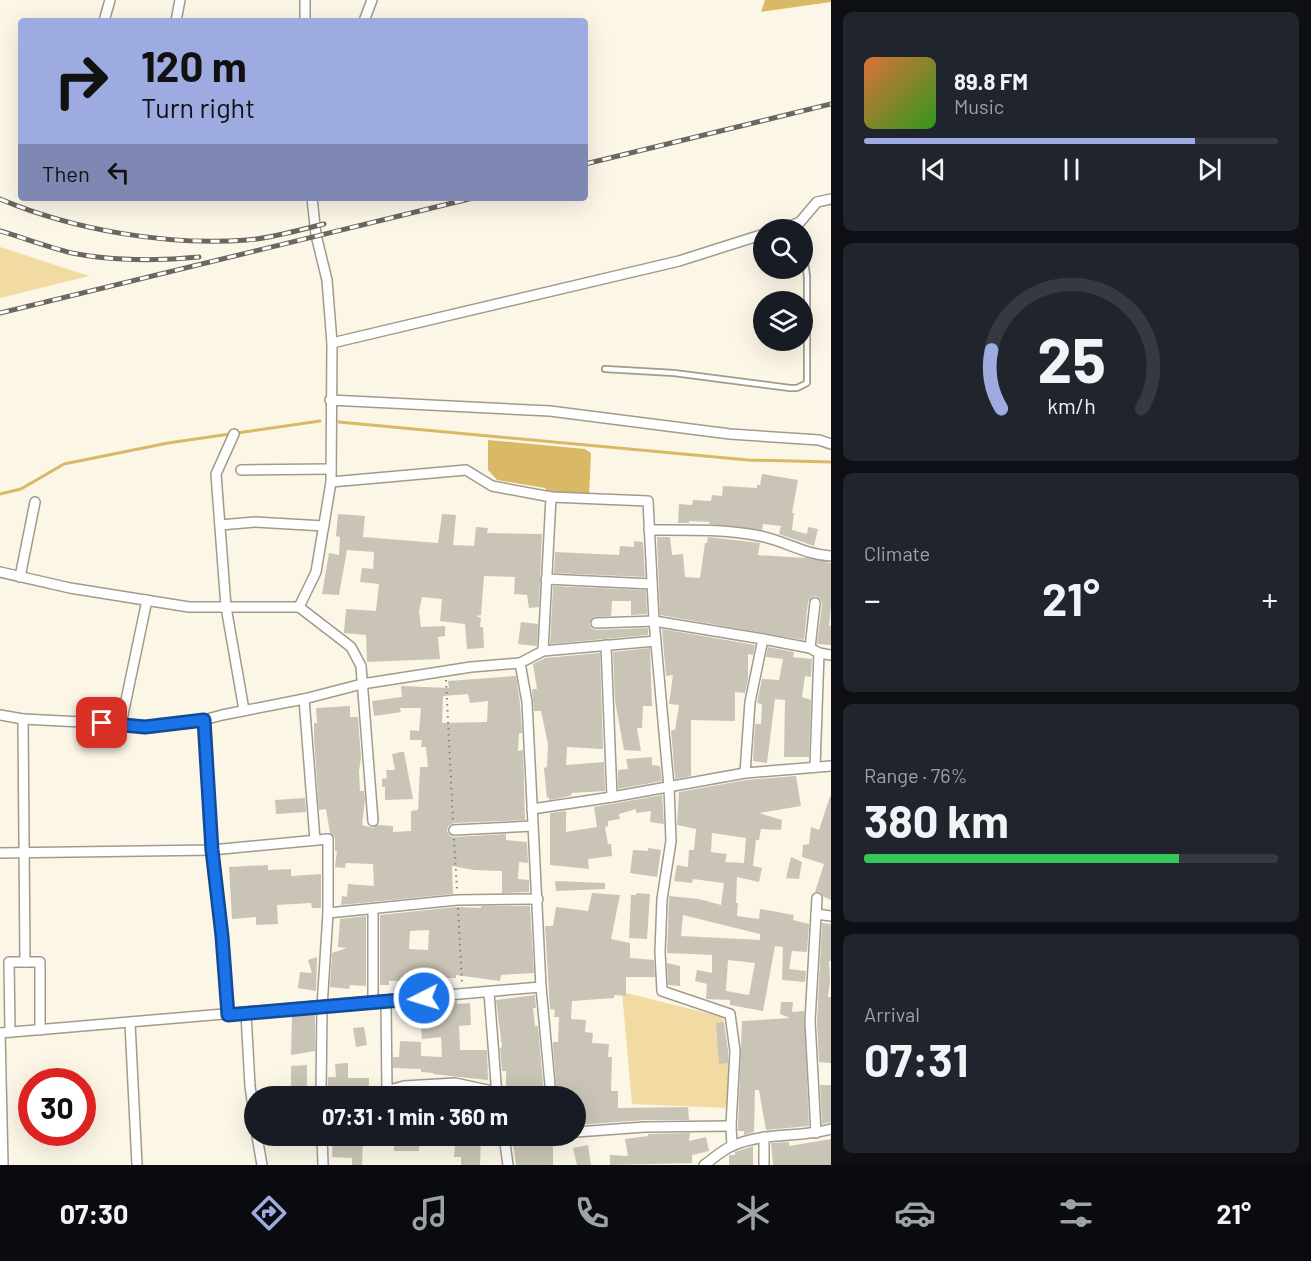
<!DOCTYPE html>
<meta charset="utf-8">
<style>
:root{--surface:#171b24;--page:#20242c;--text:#f1f3f6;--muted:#9ea1a6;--line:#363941;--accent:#9eabe0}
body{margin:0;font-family:Barlow,sans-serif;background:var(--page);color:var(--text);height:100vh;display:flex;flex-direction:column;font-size:22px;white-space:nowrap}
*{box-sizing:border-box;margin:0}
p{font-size:20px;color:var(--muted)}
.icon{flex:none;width:33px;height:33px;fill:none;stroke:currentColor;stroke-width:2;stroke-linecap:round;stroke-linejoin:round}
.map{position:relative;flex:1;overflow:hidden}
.panel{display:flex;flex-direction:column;gap:12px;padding:12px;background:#0d0f14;width:480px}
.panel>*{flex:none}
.banner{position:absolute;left:18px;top:18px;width:570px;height:183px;border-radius:6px;box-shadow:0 6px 24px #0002;background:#9eabe0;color:#111;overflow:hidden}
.buttons{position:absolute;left:753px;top:219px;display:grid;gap:12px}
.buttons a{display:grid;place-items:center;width:60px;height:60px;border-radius:50%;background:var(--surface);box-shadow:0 6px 24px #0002;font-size:30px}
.speed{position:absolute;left:18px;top:1068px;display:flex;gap:12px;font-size:30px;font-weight:700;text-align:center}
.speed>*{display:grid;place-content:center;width:78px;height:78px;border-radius:50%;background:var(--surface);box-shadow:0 6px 24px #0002;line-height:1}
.speed .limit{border:9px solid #d22;background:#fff;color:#111}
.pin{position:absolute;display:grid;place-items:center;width:51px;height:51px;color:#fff;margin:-26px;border-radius:12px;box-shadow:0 3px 9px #0006}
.me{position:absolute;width:66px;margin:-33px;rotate:265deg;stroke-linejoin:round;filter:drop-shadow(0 0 4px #0008)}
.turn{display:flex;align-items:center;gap:21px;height:126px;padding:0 24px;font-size:27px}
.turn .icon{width:78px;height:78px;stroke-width:2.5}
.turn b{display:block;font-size:42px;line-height:51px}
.then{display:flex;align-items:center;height:57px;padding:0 24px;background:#0003;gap:12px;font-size:22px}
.big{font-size:45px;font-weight:700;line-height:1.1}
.panel .widget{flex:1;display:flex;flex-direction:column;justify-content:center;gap:9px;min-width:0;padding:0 21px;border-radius:9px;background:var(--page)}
.panel .dial{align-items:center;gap:0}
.dial svg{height:156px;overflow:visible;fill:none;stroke:var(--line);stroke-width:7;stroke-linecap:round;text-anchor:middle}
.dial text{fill:var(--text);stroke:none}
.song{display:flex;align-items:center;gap:18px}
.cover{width:72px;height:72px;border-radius:9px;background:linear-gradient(135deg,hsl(20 70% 55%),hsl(110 70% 35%))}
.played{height:6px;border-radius:3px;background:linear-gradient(90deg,var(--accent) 80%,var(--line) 80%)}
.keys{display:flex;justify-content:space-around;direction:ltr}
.heat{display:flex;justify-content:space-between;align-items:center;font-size:33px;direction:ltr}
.charge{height:9px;border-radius:4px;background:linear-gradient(90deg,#34c759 76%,var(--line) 0)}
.trip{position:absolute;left:244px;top:1086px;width:342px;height:60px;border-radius:30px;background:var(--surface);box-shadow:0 6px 24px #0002;font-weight:700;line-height:60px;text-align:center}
.tab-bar{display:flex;height:96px;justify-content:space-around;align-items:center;background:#090b0e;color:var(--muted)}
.tab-bar .icon{width:42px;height:42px}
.tab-bar .active{color:var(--accent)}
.tab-bar b{font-size:27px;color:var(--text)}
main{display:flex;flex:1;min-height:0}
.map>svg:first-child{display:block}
.green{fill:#f1dba2}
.water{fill:#d9b965}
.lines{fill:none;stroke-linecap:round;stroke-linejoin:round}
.stream{stroke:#d9b965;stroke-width:3}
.building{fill:#cac4b6;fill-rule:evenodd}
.service-casing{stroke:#a09b8d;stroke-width:8}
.minor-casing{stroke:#a09b8d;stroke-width:12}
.path{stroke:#868278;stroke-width:2;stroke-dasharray:1.5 4.5;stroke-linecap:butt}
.service{stroke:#fff;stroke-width:4.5}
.minor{stroke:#fff;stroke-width:9}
.rail-casing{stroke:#6b675e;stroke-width:5}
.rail{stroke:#fff;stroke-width:3;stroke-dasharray:9;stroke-linecap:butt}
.route-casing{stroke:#114b97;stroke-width:15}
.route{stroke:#1a73e8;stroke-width:10}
</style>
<main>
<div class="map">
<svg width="831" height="1165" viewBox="0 0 831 1165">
<rect width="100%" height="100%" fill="#fcf6e7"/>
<g class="green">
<polygon points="0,247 89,276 0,298"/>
<polygon points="622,992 723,1017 729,1064 728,1108 632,1104"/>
</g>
<g class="water">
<polygon points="765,0 831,0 831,2 761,12"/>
<polygon points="488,440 585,449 591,453 589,495 549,493 545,488 497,480 488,470"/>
</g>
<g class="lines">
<g class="stream">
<polyline points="339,422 748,460 831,462"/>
<polyline points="0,494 21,489 64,464 168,443 320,421"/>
</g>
</g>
<g class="building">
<polygon points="762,474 798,480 792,513 794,513 792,530 807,534 808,527 818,529 814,546 779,534 781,526 763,524 762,530 709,524 710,522 689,521 689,523 678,523 679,504 692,505 693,500 711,501 712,495 722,496 723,486 757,488 757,485 760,485"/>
<polygon points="338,514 365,516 363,537 438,543 442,514 456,515 453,545 474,546 476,527 488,528 487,533 542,534 539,607 529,608 527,595 514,594 515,577 484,576 481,615 476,616 481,618 480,627 483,627 484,648 467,649 465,624 440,621 442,599 422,597 419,611 421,627 445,626 445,636 438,637 440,659 367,662 366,635 344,633 346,609 376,611 379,584 360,582 362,568 373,569 374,552 347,550 339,595 322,594 329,553 339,555 340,537 336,536"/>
<polygon points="657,537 670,537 672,555 683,554 685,577 700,578 705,543 707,543 708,537 760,543 758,555 806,558 831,563 831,606 829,626 831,626 831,645 817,644 822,604 821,600 816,596 812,597 808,602 804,640 660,615"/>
<polygon points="634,541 643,542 645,577 554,573 555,552 619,555 620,546 634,547"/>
<polygon points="553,586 646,590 647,614 631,615 631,601 612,601 611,616 593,617 589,624 592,629 596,630 648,628 648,635 550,644"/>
<polygon points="521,622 538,624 537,646 518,644"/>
<polygon points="662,629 755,645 753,655 748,654 748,678 745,693 735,692 735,721 691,720 691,776 675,779 671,730 675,730 679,705 669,704 673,675 666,676"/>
<polygon points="768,647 794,652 793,657 812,659 811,677 805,676 802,697 811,700 809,757 784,757 785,700 775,699 767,763 753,761 755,724 761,724 762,704 757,703 762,679 779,680 783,659 766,657"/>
<polygon points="650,648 652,706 643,706 642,728 637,728 641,751 624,750 615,701 613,652"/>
<polygon points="600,653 603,749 567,747 566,765 604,762 605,791 571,793 572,795 565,797 549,800 549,797 547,798 544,768 547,767 548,744 541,711 534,711 532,689 537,689 533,664 545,658"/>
<path d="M516,676L520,703L522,733H519L518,751L523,750L525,820L454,823L448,826L447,831L450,836L454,837L506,834V840L527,842L528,863L519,862L518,879L529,880V892L502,893V871L474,870L452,866L453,894L341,905L342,896L347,897L348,884L374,886L373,864L346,863L345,868L335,867L337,851H335V838L330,833L326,809L319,810L314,738V723H317L316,708L350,706V717H358L361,757L359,772L360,791H364L365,800L362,825L373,828L378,825L393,826V832L411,831V811L418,810L420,767H428L426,747H421L422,740H410V730L419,731L421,709L419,708H400L401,712L374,716L372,701L402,697L401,686L449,688L448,681ZM468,694L470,703L488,701L487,722L442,723L443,696Z"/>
<polygon points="401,752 404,752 413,799 385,800 385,787 382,787 382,779 387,778 386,770 395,770 392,754"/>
<polygon points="652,757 652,765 660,766 662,781 618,789 618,770 628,769 626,759"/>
<path d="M796,776L801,806L759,813L782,820L781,830L761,829L759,840H756L753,866L762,868L759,882L737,877L736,903H738L737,916L759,919L760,909L794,915L793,920L809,924L807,952L792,951L789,969L806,971L805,982L782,980L783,947L775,946L763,1011L730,1005V1000L706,999L707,984L695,981L697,970L712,973V955L667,953L669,896L699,899L721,905L724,883L693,879L692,883L674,881L677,865L688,867L689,850H694L696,829L677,825L679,792L746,780ZM712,833L746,838L744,863L725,862L727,854L711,852ZM683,915L760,934V940L681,936ZM728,960L755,963L749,995L726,991Z"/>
<polygon points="662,795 664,824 650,822 651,811 636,813 636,809 619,814 620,819 608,821 608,826 605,827 608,844 611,844 612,856 588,859 589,869 550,865 550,813 566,811 566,832 597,827 594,807"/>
<polygon points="830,796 831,797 831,900 824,897 820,892 815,892 824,864 802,857 803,845 809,844 811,827 819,830"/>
<polygon points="305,798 306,812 276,814 275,800"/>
<polygon points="648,848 661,850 657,877 630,873 633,850 648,851"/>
<polygon points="791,857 802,862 799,879 786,878"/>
<polygon points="268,865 268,870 291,869 291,876 321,874 321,908 312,908 311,903 277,905 278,924 256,925 256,917 232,919 229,867"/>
<polygon points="555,881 605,883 605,889 556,891"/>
<polygon points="592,893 620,895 611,939 630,943 630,958 654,960 655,977 626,977 626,996 614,995 614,998 572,1001 571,1019 586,1020 585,1032 593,1033 592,1043 609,1044 608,1057 612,1057 611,1091 618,1091 618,1108 688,1107 689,1120 645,1120 576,1125 576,1096 564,1096 564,1092 557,1092 553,1047 553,1042 558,1042 559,1017 554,1017 555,1010 550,1009 545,926 553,926 556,907 588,911"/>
<polygon points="637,893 650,894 647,939 629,938 631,895 636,895"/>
<path d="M481,906H530L534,973L501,975L500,981L456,975V978H442V981H389V985H380V915L456,907L481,908ZM429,930L428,950L409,949L410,931Z"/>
<polygon points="366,916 366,986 350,985 349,989 330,987 332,953 347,948 338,947 340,919"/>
<polygon points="822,923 831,924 831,961 829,961 830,981 828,997 831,997 831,1063 819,1062 817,1021"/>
<polygon points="317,957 316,991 298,988 300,972 312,973 308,960"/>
<polygon points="667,963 680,966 680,986 668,985"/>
<polygon points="535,995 536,1008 533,1008 535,1026 538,1026 544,1096 506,1096 506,1071 502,1071 500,1048 502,1047 496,1000"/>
<polygon points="457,1001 457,1004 470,1003 471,1025 459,1026 460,1050 487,1050 488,1080 433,1074 433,1073 421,1072 421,1069 393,1068 393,1057 399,1057 400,1041 421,1042 421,1056 442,1057 441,1037 422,1039 419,1005"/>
<polygon points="781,1002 793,1002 792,1012 804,1011 809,1126 766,1130 759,1090 755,1090 754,1132 744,1135 744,1131 738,1131 738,1126 742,1021 790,1018 780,1014"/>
<polygon points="292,1015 315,1015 315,1051 291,1055"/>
<polygon points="724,1022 728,1051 728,1063 719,1064 716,1023"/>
<polygon points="364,1027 367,1045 356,1047 353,1028"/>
<polygon points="348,1063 348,1078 369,1078 369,1088 362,1092 328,1092 328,1077 336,1077 335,1064"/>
<polygon points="307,1065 307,1090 291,1090 291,1066"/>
<polygon points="820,1085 831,1085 831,1122 822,1124"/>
<polygon points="690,1133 689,1141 706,1137 709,1151 692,1155 692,1163 610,1165 610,1155 628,1156 625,1139 648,1136 648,1134"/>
<polygon points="333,1136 363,1136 362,1165 352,1165 352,1158 332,1157"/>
<rect x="394" y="1136" width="25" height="15"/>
<polygon points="456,1136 481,1136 480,1165 461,1165 461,1157 454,1157"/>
<polygon points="512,1136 553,1136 553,1165 516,1165"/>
<polygon points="831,1139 831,1165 773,1165 771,1143 789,1142 789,1146"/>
<polygon points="588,1145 591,1165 577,1165 573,1148"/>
<polygon points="753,1146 753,1165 729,1165 729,1155 735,1155 735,1152"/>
</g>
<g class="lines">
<defs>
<polyline id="service" points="605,369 674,373 790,388 797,388 807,383 807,277 805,261 802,257"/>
<g id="minor">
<polyline points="104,21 110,0"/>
<polyline points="176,21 180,0"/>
<polyline points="305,21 305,0"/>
<polyline points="364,21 372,0"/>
<polyline points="312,198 316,235 327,280 332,343 331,482 316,572 299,607 351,647 361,666 373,821"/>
<polyline points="780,230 800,222 817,202 831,199"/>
<polyline points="332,343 679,261 764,234"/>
<polyline points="330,400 550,411 730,434 819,440 831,444"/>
<polyline points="234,434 216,474 226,607 244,710"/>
<polyline points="241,470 331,469"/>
<polyline points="331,482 466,470 492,486 551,497 543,651"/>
<polyline points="551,497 648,501 654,621 669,787 671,841 662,899 660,952 662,991 730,1014 735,1051 731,1126 732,1146"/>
<polyline points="220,525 255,522 324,526"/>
<path d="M649,530C686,530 724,529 760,536C785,541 806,555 831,556"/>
<polyline points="0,572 70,588 189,607 299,607"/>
<polyline points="20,577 35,502"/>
<polyline points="546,579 652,584"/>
<polyline points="596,623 654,621 763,639 810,648 819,653 831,655"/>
<polyline points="606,645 612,797"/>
<polyline points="810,648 815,603"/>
<polyline points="520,663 543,651 656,641"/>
<polyline points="304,699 315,840"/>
<polyline points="0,715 23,719 121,724 145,727 204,720 222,715 304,699 362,684 471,667 520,663 527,702 541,987 0,1033"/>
<polyline points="204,720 212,850 222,936 228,1015"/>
<polyline points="121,724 147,600"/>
<polyline points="815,767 819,653"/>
<polyline points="745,773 750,702 763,639"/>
<polyline points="532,809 612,797 745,773 831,766"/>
<polyline points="454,830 533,826"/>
<polyline points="0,853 212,850 328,839 328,913 457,900 538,899"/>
<polyline points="816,914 831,916"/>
<polyline points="25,962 40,962 40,1030"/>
<polyline points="541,987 551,1096"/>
<polyline points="489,992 497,1096"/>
<polyline points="386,1001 387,1091"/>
<polyline points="373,1002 373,909"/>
<polyline points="246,1014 250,1086 255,1122"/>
<polyline points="130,1023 137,1165"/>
<polyline points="10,1032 9,962 25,962 23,719"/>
<polyline points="0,1033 3,1165"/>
<polyline points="321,1096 322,1007 328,913"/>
<polyline points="367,1096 404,1086 455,1083 497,1092"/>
<polyline points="576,1132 645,1127 731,1126"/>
<polyline points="816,1133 810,1021 817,898"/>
<polyline points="257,1136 262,1165"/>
<polyline points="322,1136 323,1165"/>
<polyline points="504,1136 508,1165"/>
<path d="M704,1165C713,1159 722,1150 732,1146C762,1132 799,1138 831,1129"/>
<polyline points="764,1165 764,1137"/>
</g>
</defs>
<use href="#service" class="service-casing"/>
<use href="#minor" class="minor-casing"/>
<g class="path">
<polyline points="446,680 453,821"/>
<polyline points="454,839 457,890"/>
<polyline points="458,908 462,983"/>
</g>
<use href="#service" class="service"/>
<use href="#minor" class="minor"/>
<defs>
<g id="rail">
<polyline points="585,164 831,104"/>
<path d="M0,199C74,230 167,246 247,240C273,238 299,230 324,224"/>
<path d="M0,231C24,238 48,247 72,253C110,261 160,261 199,257"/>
<polyline points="0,313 473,198"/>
</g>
</defs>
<use href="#rail" class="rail-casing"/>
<use href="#rail" class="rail"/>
</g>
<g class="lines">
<defs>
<polyline id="route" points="102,723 145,727 204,720 212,850 222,936 228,1015 424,998"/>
</defs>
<use href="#route" class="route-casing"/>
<use href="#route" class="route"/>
</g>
</svg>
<div class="buttons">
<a><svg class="icon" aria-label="search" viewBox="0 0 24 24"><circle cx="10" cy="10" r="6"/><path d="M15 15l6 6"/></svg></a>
<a><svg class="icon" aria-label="layers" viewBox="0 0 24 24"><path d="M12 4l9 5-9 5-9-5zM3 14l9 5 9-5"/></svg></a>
</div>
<div class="speed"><div class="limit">30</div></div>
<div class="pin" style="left:102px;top:723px;background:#d93025"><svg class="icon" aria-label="arrive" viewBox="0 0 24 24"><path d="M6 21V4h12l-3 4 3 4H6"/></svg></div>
<svg class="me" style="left:424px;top:998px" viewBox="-20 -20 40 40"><circle r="17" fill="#1a73e8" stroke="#fff" stroke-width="3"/><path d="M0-11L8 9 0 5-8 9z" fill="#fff"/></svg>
<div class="trip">07:31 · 1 min · 360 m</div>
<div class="banner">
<div class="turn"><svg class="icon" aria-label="right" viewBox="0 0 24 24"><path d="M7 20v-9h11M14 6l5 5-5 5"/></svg><div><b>120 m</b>Turn right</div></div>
<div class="then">Then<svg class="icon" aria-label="left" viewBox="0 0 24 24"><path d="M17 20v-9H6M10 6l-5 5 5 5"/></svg></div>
</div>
</div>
<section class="panel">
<div class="widget">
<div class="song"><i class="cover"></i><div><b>89.8 FM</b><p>Music</p></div></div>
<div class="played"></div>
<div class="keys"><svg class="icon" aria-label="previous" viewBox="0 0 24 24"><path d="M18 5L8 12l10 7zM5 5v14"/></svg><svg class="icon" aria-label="pause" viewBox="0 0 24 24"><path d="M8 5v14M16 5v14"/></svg><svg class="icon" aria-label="next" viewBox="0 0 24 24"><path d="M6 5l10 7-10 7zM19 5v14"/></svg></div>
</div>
<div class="widget dial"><svg viewBox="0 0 100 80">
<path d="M14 69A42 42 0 1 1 86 69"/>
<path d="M14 69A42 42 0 0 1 9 39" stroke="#9eabe0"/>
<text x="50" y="56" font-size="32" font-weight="700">25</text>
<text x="50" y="72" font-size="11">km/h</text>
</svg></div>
<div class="widget"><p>Climate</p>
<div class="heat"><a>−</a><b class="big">21°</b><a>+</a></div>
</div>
<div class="widget"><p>Range · 76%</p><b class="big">380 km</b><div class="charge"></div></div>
<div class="widget"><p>Arrival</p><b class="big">07:31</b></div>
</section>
</main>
<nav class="tab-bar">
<b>07:30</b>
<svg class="icon active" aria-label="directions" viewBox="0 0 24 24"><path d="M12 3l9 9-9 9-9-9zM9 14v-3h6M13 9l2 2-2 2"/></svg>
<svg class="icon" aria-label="music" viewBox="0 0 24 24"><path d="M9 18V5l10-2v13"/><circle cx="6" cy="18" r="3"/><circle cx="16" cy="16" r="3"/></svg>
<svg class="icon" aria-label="phone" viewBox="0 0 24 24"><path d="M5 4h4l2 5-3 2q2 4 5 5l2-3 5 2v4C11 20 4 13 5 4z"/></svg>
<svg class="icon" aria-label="climate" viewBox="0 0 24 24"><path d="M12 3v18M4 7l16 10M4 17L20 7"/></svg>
<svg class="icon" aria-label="car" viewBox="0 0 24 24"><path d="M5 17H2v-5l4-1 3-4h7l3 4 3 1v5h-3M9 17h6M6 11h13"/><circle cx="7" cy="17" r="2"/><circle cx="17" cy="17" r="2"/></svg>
<svg class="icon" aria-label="filters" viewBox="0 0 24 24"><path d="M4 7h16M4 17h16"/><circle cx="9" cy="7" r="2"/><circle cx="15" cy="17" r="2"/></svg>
<b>21°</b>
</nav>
